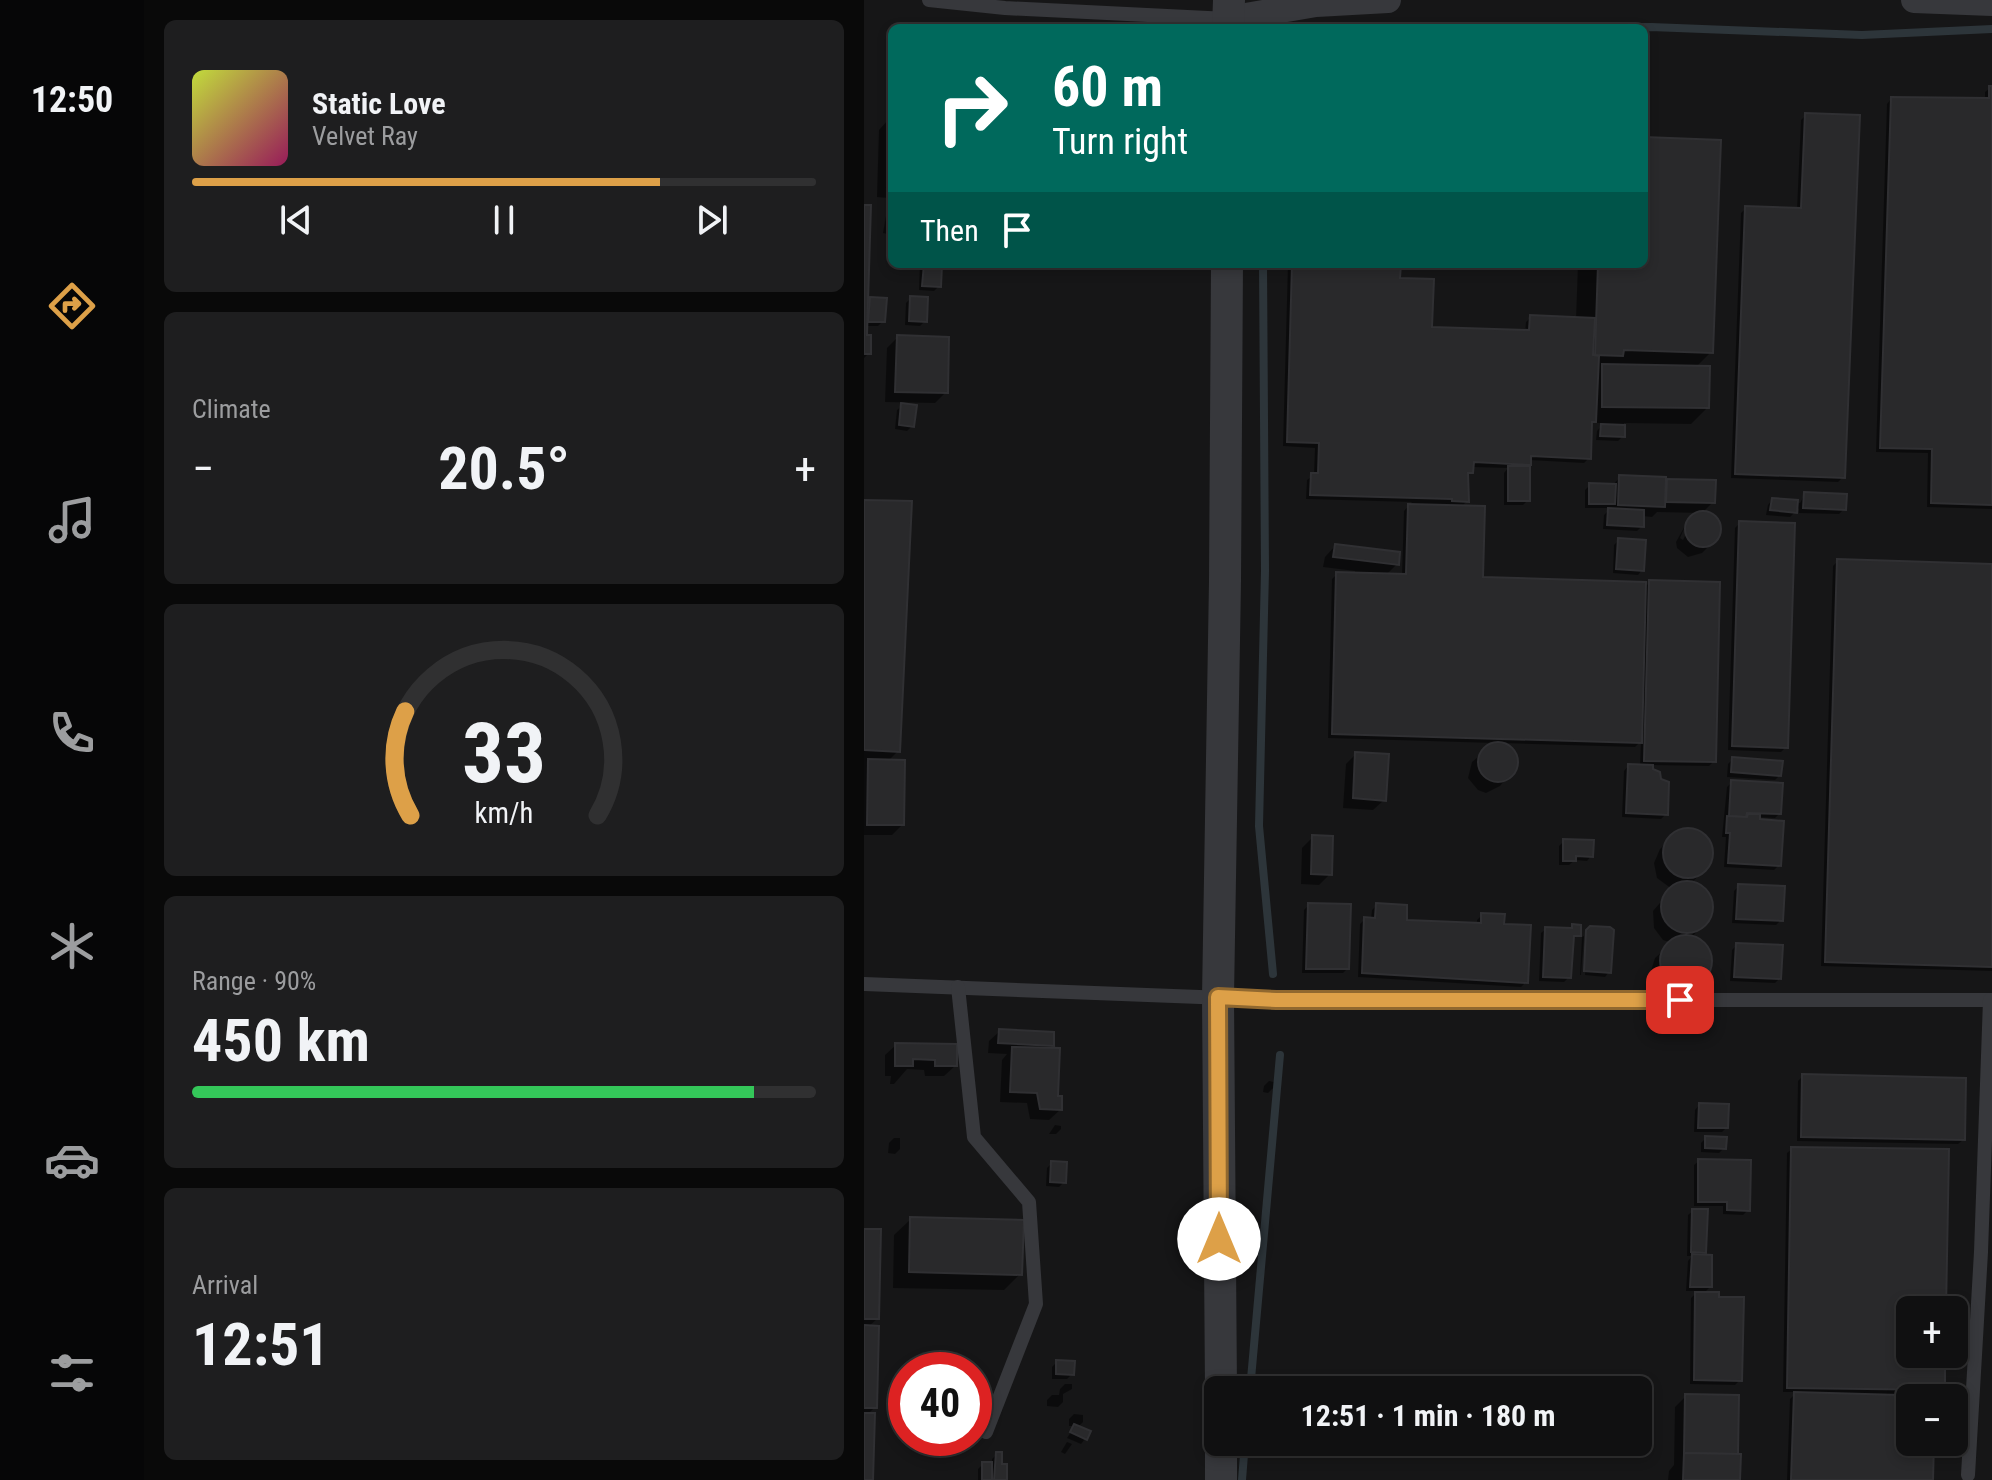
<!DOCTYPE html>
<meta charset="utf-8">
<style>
:root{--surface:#101011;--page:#1e1e1f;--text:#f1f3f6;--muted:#9c9d9f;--line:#303031;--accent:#dda048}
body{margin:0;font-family:"Roboto Condensed",sans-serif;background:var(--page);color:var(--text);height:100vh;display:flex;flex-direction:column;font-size:30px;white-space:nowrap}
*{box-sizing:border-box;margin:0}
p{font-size:26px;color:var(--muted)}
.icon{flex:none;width:44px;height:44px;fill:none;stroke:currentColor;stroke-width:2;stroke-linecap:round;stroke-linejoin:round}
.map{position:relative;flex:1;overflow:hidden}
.drawer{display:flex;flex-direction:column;gap:20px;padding:20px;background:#090909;width:720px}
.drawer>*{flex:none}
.top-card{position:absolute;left:24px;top:24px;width:760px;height:244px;border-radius:12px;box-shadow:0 4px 12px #0003,0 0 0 2px var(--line);background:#00695c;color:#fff;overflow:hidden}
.tools{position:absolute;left:1032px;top:1296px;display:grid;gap:16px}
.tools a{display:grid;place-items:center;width:72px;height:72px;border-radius:12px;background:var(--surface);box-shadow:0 4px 12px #0003,0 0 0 2px var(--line);font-size:40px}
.speed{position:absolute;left:24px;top:1352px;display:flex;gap:16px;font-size:40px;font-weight:700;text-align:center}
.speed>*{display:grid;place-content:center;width:104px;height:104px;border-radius:50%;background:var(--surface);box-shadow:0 4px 12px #0003,0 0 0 2px var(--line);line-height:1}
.speed .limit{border:12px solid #d22;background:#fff;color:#111}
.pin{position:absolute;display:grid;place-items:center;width:68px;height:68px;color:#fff;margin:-34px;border-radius:16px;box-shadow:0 4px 12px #0006}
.me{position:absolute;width:88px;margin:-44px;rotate:0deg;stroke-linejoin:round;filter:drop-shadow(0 0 6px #0008)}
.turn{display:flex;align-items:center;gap:28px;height:168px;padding:0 32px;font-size:36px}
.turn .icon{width:104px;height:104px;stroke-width:2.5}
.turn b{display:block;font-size:56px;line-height:68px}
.then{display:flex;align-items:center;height:76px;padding:0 32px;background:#0003;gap:16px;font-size:30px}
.big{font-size:60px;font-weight:700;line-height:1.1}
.drawer .card{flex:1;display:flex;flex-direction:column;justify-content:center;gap:12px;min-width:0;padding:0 28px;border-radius:12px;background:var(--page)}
.drawer .dial{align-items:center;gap:0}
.dial svg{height:208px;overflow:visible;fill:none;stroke:var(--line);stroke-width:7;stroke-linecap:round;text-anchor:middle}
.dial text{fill:var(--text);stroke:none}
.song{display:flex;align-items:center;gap:24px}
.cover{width:96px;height:96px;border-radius:12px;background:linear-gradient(135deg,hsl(70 70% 55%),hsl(330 70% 35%))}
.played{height:8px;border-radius:4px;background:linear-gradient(90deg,var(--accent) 75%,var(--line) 75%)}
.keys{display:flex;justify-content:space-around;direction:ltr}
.heat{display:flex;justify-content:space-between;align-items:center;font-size:44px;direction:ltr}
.charge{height:12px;border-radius:6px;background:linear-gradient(90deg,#34c759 90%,var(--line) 0)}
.trip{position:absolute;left:340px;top:1376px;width:448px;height:80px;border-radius:12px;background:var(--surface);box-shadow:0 4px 12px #0003,0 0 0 2px var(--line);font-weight:700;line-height:80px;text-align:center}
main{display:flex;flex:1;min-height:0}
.tabs{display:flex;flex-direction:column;width:144px;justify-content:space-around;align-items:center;background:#060607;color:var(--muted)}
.tabs .icon{width:56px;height:56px}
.tabs .on{color:var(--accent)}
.tabs b{font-size:36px;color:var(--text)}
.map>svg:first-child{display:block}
.shadow{fill:#0007}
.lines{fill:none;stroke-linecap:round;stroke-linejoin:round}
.stream{stroke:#2d353a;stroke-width:8}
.building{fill:#29292b;stroke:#303033;stroke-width:2}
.service{stroke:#37383c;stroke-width:14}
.minor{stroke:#37383c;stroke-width:26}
.tertiary{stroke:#37383c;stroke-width:32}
.route-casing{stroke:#90682f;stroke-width:20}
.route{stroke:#dda048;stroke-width:14}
</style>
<main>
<nav class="tabs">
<b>12:50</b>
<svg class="icon on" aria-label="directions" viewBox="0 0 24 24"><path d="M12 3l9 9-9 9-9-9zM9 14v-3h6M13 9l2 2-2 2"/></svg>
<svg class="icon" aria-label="music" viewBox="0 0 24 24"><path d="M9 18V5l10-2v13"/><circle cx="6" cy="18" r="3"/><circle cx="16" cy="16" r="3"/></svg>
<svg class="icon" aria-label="phone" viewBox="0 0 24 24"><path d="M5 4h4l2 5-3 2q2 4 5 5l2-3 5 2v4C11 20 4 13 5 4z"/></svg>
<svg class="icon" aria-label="climate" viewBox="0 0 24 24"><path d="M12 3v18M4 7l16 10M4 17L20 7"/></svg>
<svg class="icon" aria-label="car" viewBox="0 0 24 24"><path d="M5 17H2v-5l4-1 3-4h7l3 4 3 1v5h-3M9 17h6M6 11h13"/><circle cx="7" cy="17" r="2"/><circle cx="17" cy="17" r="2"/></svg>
<svg class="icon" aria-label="filters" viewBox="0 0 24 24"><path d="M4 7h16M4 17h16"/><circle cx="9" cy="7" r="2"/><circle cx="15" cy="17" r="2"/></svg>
</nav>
<section class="drawer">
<div class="card">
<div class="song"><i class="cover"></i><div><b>Static Love</b><p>Velvet Ray</p></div></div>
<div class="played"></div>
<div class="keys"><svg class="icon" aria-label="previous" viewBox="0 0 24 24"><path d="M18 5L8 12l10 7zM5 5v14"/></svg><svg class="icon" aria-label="pause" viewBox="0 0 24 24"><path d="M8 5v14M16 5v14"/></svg><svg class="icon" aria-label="next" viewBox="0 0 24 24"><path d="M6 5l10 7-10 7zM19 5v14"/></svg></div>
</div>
<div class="card"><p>Climate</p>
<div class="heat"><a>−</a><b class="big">20.5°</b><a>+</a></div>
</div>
<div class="card dial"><svg viewBox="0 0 100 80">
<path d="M14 69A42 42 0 1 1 86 69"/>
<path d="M14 69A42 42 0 0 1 12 29" stroke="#dda048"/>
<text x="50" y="56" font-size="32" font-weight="700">33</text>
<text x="50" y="72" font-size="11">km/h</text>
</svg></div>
<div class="card"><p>Range · 90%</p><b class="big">450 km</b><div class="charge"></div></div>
<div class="card"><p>Arrival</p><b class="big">12:51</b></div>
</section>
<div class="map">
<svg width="1128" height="1480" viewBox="0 0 1128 1480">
<rect width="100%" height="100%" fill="#161617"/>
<g class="shadow">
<polygon points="1126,88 1128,509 1063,507 1064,453 1012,452 1023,104 1027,99 1121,100 1121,92"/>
<polygon points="942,115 979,477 974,482 867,478 877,213 882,208 933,210 937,120"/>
<polygon points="25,119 28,119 28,194 24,198 13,197 15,130"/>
<polygon points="780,139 847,352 831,368 843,408 827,424 760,423 759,436 754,441 732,440 733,431 740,423 729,423 726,426 725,458 720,463 665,460 664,500 659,505 640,505 640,473 644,468 608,467 607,472 602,477 603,501 597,507 617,579 780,588 786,582 850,761 845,766 787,765 802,814 797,819 758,817 760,771 764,766 776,766 777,741 771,747 639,743 649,751 652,767 636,786 622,793 614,790 604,778 608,762 630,743 464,738 468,579 473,574 491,574 491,571 459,567 461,557 471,546 533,564 522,575 538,576 540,511 548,502 442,499 443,480 450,475 451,448 419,446 424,264 535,264 534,280 566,329 661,332 662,322 667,317 712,319 714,264 780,264"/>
<polygon points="0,207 2,303 6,299 19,321 14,326 1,326 5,353 0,358"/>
<polygon points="28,211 28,235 19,233 22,216"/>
<polygon points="56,264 76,264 75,286 70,291 55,290"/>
<polygon points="47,298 61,321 56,326 41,325 42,303"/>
<polygon points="34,337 82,392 71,403 21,402 23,348"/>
<polygon points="38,406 48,426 43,431 31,429 33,410"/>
<polygon points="756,477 850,482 849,502 838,513 793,512 788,517 778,516 778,526 773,531 739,529 740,515 747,508 721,508 721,490 726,485 748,486"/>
<polygon points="941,494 980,509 975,514 935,513 935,508 926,517 902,515 904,505 908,500 936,503"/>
<polygon points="0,502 34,751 24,761 38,825 28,835 0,835"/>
<polygon points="843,514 849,517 855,529 849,542 838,553 824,557 813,548 812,542 822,524 816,538 819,540 827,524 823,524 829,517"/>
<polygon points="876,523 922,747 917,752 864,750 871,528"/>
<polygon points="755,540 778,570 774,575 749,573 750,545"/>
<polygon points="974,561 1128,566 1128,971 957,966 969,566"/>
<polygon points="492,754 520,800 509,810 479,808 482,764"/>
<polygon points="869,759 916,775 911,780 863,777 864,764"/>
<polygon points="868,782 916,813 911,818 890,817 915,865 910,870 860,867 862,837 858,837 863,787"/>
<polygon points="820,830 828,830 841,837 845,843 847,858 840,871 826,884 832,885 844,895 847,910 840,924 826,939 832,939 844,950 846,966 843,973 820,996 804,997 791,988 786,974 791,958 808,943 799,940 790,928 789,911 808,889 793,878 790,863 796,849 807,838"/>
<polygon points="449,837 466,874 455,885 437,884 438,848"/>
<polygon points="700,841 727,856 723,861 711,860 705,865 695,865 695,846"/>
<polygon points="875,886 917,920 912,925 868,923 870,891"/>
<polygon points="445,905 484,968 479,973 438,973 440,910"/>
<polygon points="513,905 541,921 613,925 613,920 618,915 638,926 662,982 657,987 494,977 496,924 501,919 507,919 508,910"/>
<polygon points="708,926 715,935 707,940 705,977 700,982 675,981 677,933 682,929 705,929"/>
<polygon points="724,931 745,972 741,977 721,975"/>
<polygon points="720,936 717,975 716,975 718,937"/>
<polygon points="873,945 916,978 911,983 866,981 868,950"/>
<polygon points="136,1031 188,1046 183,1050 196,1110 185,1120 166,1119 163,1103 136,1102 138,1060 143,1054 124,1053 125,1041"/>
<polygon points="32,1045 91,1066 80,1076 61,1076 60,1070 43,1069 30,1084 26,1084 27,1076 21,1076 21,1055"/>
<polygon points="939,1076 1099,1140 1094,1144 933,1141 934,1081"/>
<polygon points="405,1081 410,1082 409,1088 404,1093 399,1092 400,1086"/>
<polygon points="835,1105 862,1128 858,1132 830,1132 831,1110"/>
<polygon points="191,1125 197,1126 197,1129 192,1134 185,1134"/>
<polygon points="30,1138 36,1138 36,1149 31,1154 24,1153 25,1143"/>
<polygon points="842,1138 860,1148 855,1153 837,1152 837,1143"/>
<polygon points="928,1149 1080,1310 1046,1310 1046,1354 1079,1354 1079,1389 1074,1394 1054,1394 1054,1397 1069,1398 1046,1398 1046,1442 1068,1442 1067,1480 923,1480 926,1399 933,1392 919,1392 923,1153"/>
<polygon points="835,1161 884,1210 879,1215 859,1214 859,1206 830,1206 830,1165"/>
<polygon points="188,1163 200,1182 195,1187 182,1186 183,1168"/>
<polygon points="829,1211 840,1252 836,1256 846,1287 839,1294 876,1380 871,1385 826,1384 827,1298 834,1291 822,1291 824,1261 828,1256 823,1256 824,1215"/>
<polygon points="47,1219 156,1274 140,1290 29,1288 30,1235"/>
<polygon points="0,1231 13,1319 4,1327 11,1407 3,1415 8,1480 0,1480"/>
<polygon points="193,1362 208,1374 203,1379 188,1379 188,1367"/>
<polygon points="201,1384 208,1384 208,1389 199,1394 199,1402 194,1407 183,1406 183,1400 188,1395 195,1395 196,1389"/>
<polygon points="822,1396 874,1480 804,1480 805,1471 810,1465 811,1407"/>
<polygon points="210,1414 219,1415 219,1422 213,1428 221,1439 217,1444 203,1438 211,1426 205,1426 205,1419"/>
<polygon points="203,1442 208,1444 201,1454 197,1452"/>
<polygon points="133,1454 141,1480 114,1480 114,1469 119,1464 128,1466 128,1459"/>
</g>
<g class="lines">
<g class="stream">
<polyline points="669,28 787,27 998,35 1128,29"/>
<polyline points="399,264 401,571 395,826 409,974"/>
<polyline points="386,1390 416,1055"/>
<polyline points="378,1480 381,1442"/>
</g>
</g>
<g class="building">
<polygon points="1125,86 1128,86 1128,505 1067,503 1068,449 1016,448 1027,97 1125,98"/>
<polygon points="941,113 996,115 981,478 871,474 881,206 937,208"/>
<polygon points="25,117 28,117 28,188 23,187"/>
<polygon points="780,137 857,140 849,353 760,350 759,356 731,355 734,264 780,264"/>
<polygon points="0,205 7,205 3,335 7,335 7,354 0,354"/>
<polygon points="60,264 78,264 77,287 58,286"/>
<polygon points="428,264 537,264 536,278 570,279 568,327 665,330 666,315 731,318 729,355 735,356 732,422 728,422 727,459 667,456 667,465 610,462 609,473 604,473 605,502 588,501 588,499 446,495 447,473 454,473 455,443 423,442"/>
<polygon points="46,296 64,297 63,322 45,321"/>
<polygon points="6,297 23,298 21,322 4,322"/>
<polygon points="33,335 85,337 84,393 31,392"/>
<polygon points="738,364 846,366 845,408 738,407"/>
<polygon points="37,403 53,405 50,427 35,425"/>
<polygon points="737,424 761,425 761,437 736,436"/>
<rect x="644" y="466" width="22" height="35"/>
<polygon points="755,475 802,477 801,507 754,505"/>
<polygon points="803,479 852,480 851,503 802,502"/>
<polygon points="725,483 752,484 751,504 725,504"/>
<polygon points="940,492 983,494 982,510 939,508"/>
<polygon points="908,498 934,500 933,513 906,510"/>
<polygon points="0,500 48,501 36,752 0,750"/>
<polygon points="544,504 621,506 619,577 782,582 778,743 468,734 472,572 542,574"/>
<polygon points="744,508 780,510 780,527 743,525"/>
<circle cx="839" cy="529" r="18"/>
<polygon points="875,521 931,523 924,748 868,746"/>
<polygon points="754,538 782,540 780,571 752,569"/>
<polygon points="471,544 536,552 535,565 469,557"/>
<polygon points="973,559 1128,564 1128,967 961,962"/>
<polygon points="785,580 856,582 852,762 780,761"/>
<circle cx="634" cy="762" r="20"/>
<polygon points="491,752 525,754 522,801 489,798"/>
<polygon points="868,757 919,761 917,776 867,772"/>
<polygon points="4,759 41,760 40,825 3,825"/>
<polygon points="764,764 789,765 789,769 796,772 797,779 805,782 804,815 762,813"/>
<polygon points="867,780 919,783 917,814 883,813 882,817 865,816"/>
<polygon points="884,814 896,814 896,819 920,821 917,866 864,863 866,833 862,833 863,816 883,817"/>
<circle cx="824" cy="853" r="25"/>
<polygon points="448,835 469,836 468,875 447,874"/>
<polygon points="699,839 730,840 729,857 712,856 712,861 699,861"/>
<circle cx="823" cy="907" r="26"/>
<polygon points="874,884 921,886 919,921 872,919"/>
<polygon points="444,903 487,904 485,969 442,969"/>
<polygon points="512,903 543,905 543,920 617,923 617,913 641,914 640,924 667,925 664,983 498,973 500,917 511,918"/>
<polygon points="708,924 717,925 717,936 710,936 707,978 679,977 681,927 708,928"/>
<polygon points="726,926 746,927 750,930 747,973 720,971 722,930"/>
<circle cx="822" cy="961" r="26"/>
<polygon points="872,943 919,945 917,979 870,977"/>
<polygon points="135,1029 190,1032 190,1046 134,1043"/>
<polygon points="31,1043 93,1044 93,1066 71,1066 71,1060 49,1059 49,1066 31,1066"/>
<polygon points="148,1047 196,1048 194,1096 198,1096 198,1110 176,1109 173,1093 146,1092"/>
<polygon points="938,1074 1102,1078 1101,1140 937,1137"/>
<polygon points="835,1103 865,1104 864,1128 834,1128"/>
<polygon points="841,1136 863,1137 862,1149 841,1148"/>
<polygon points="927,1147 1085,1149 1082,1310 1046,1310 1046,1354 1081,1354 1081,1390 923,1388"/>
<polygon points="834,1159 887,1160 886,1211 863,1210 863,1202 834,1202"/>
<polygon points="187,1161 203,1162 202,1183 186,1182"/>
<polygon points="828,1209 844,1209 842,1253 827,1252"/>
<polygon points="46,1217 160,1220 158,1275 45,1272"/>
<polygon points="0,1229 17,1229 15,1319 0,1319"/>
<polygon points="828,1254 848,1255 848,1287 826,1287"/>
<polygon points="831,1292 855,1292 855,1297 880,1297 878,1381 830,1380"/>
<polygon points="0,1325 15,1326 13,1408 0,1408"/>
<polygon points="192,1360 211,1361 210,1375 192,1374"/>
<polygon points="930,1392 1071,1396 1071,1398 1046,1398 1046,1442 1070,1442 1069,1480 927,1480"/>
<polygon points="821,1394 875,1395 874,1454 820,1453"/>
<polygon points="0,1413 11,1413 9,1480 0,1480"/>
<polygon points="210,1424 227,1431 223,1440 206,1432"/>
<polygon points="132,1452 138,1452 138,1464 143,1464 143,1480 130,1480"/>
<polygon points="820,1453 877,1454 876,1480 819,1480"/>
<rect x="118" y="1462" width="10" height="18"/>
</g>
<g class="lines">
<g class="service">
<polyline points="65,0 141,8 364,19"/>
<polyline points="0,984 412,1000 1128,1000"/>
<polyline points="94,987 110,1137 165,1202 172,1304 122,1432"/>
<polyline points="1104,1475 1117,1252 1126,1000"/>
</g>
<g class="minor">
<polyline points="1050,0 1128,3"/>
<polyline points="364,19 452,4 524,0"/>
</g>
<g class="tertiary">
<polyline points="364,28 365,0"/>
<polyline points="357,1390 354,997 361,581 363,264"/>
<polyline points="357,1442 357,1480"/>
</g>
</g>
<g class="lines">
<defs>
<polyline id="route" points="355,1239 354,997 412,1000 816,1000"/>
</defs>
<use href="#route" class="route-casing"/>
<use href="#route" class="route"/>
</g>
</svg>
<div class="tools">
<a>+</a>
<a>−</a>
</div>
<div class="speed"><div class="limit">40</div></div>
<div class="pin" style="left:816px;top:1000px;background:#d93025"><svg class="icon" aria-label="arrive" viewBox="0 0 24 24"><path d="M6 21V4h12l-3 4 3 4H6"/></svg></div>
<svg class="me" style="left:355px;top:1239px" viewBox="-20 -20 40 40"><circle r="19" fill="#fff"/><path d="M0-13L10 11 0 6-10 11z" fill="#dda048"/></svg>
<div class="trip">12:51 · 1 min · 180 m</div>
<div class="top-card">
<div class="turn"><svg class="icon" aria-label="right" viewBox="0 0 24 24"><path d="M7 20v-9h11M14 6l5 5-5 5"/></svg><div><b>60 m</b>Turn right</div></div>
<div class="then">Then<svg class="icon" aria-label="arrive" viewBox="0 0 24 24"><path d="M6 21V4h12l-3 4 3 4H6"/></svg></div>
</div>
</div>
</main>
